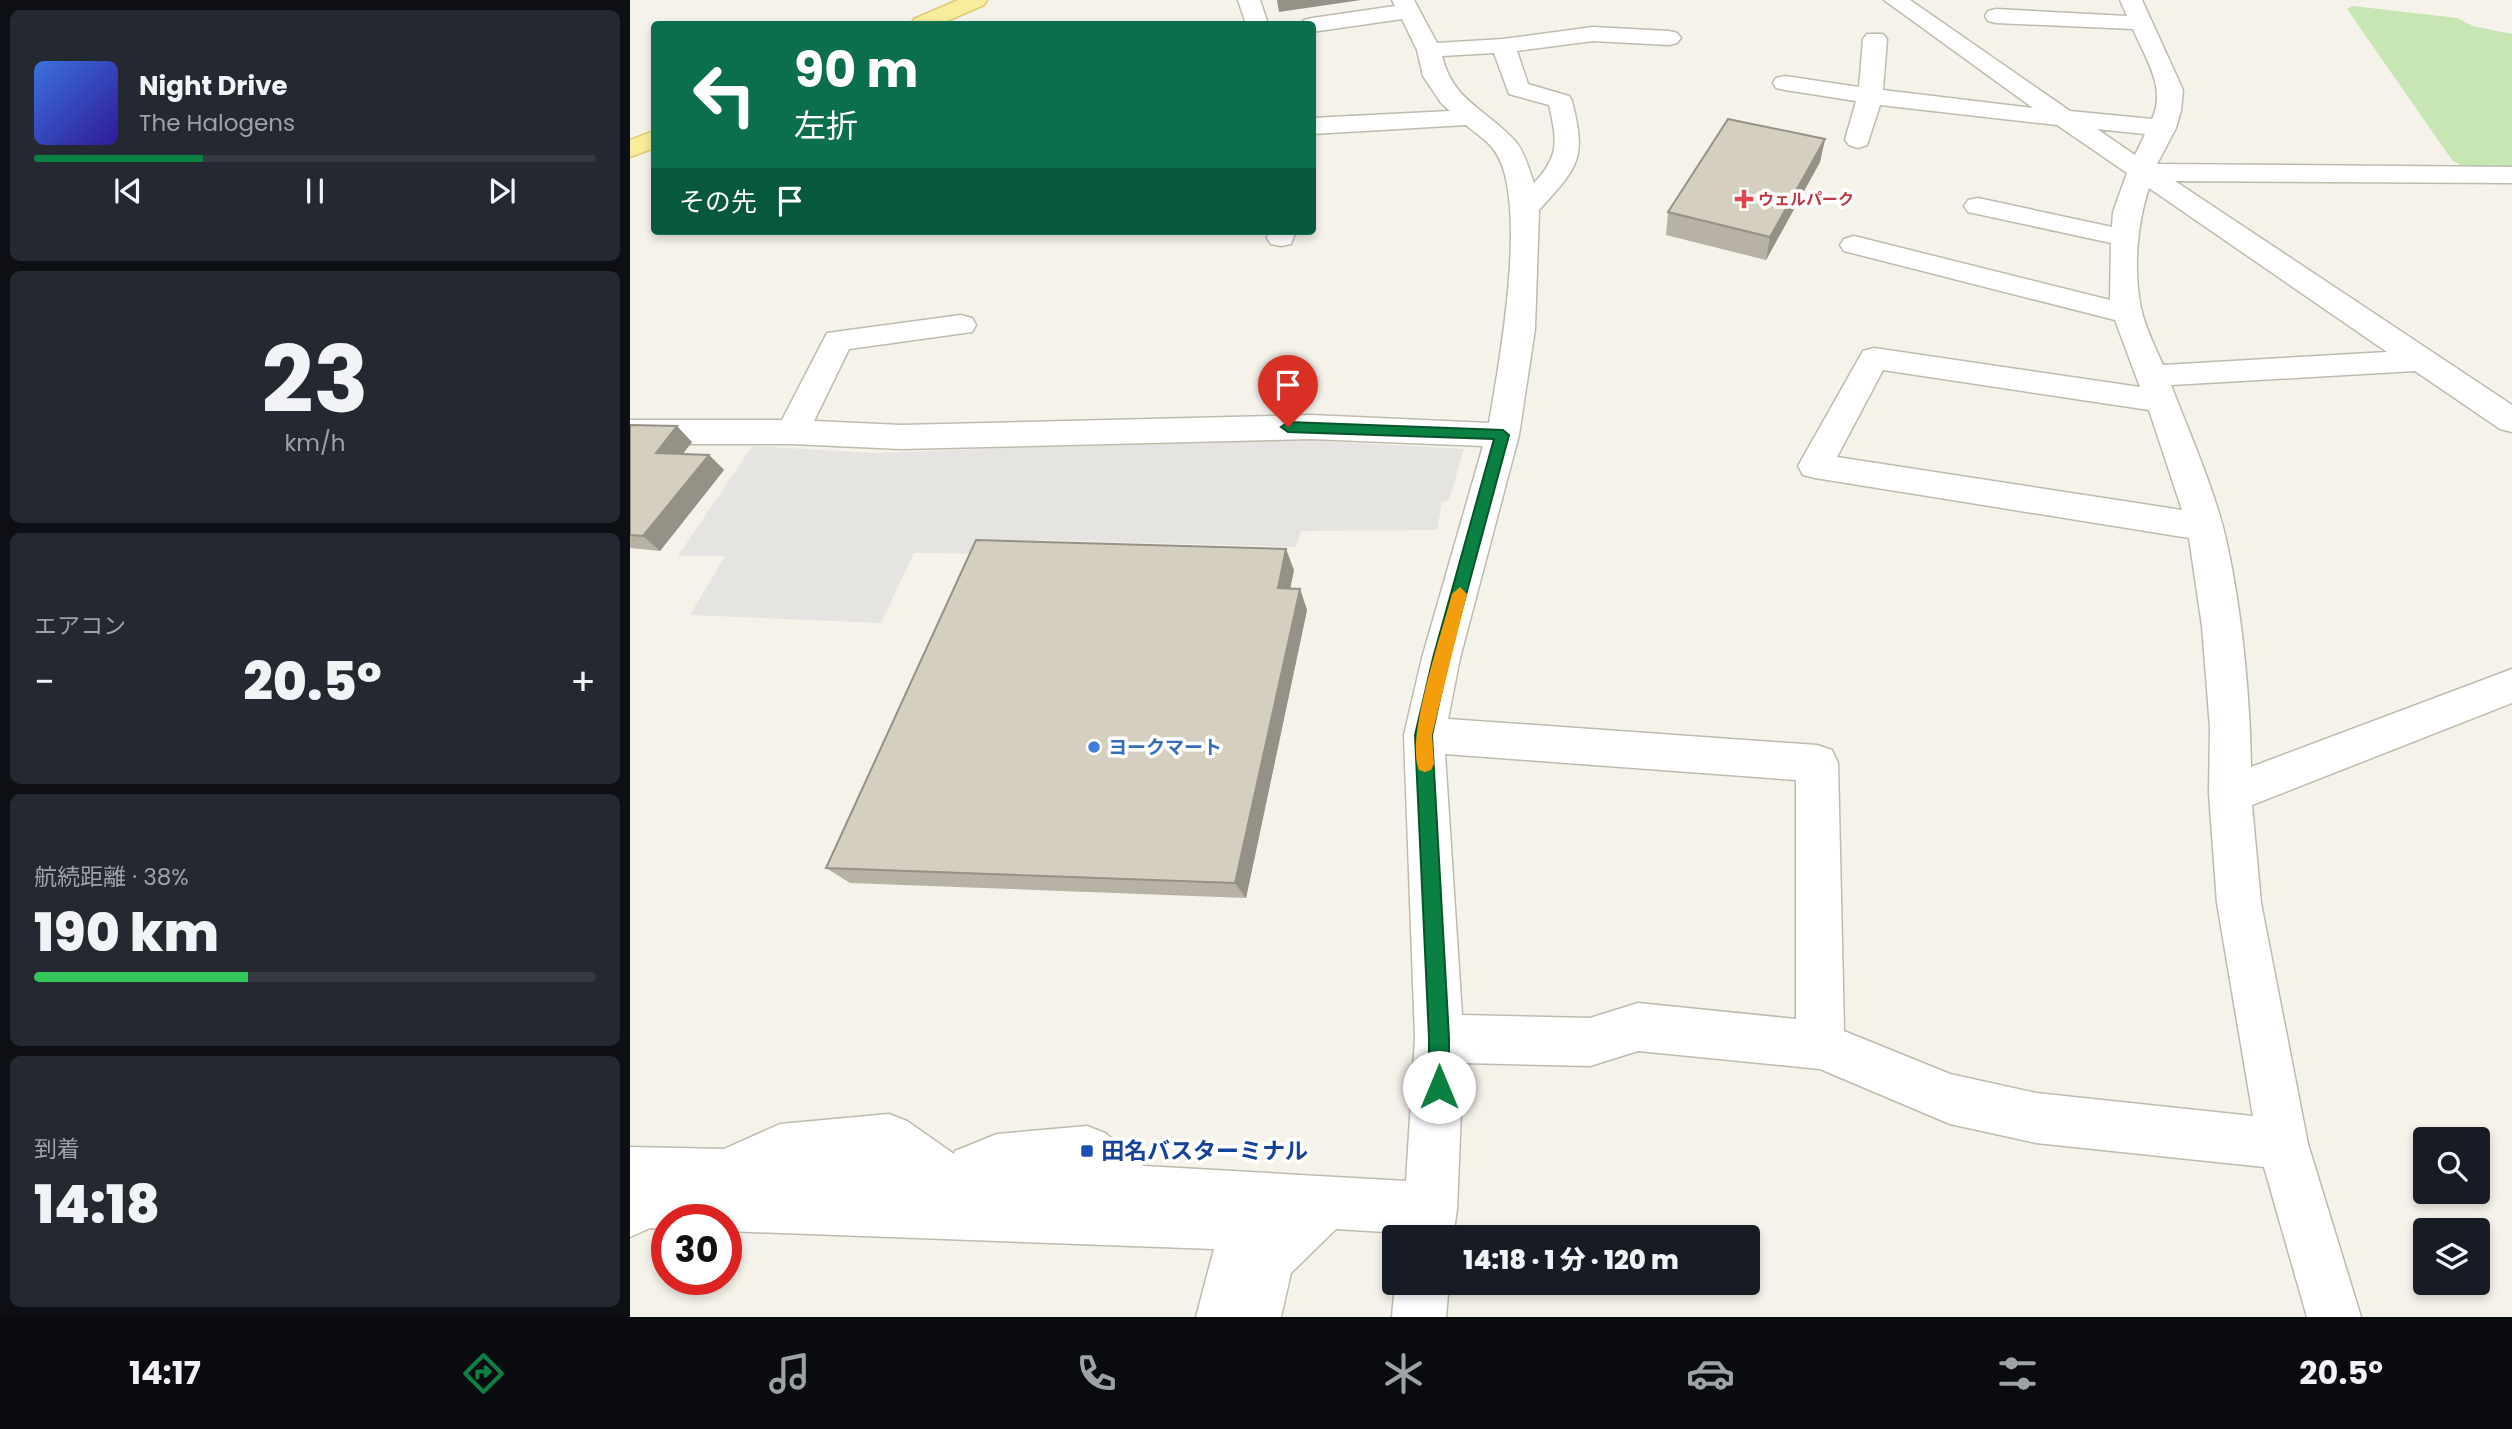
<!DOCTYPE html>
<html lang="ja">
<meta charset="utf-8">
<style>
:root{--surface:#171b24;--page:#242831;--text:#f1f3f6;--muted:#9ea1a6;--line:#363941;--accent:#0b8043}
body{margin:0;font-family:Poppins,"Noto Sans JP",sans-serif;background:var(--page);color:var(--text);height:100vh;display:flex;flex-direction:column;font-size:26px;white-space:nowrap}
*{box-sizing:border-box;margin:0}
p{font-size:23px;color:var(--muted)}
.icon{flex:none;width:38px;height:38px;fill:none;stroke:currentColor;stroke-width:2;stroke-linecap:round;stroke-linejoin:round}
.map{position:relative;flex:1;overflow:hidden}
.sheet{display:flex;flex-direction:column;gap:10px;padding:10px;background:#0d0f14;width:630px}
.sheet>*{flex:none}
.top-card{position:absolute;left:21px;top:21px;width:665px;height:214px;border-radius:7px;box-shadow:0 4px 10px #0003;background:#0b6e4f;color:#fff;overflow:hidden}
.buttons{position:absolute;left:1783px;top:1127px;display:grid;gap:14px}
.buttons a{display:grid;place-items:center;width:77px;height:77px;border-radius:7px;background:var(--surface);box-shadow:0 4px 10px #0003;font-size:35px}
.speed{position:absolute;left:21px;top:1204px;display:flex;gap:14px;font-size:35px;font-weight:700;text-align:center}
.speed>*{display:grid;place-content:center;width:91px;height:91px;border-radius:50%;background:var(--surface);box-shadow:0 4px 10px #0003;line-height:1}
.speed .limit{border:10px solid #d22;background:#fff;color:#111}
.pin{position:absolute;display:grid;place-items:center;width:60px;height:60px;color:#fff;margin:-72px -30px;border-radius:50% 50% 50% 0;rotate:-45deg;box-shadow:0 0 7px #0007}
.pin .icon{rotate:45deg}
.me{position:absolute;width:77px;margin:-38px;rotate:0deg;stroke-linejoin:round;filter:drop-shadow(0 0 5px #0008)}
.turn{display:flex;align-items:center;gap:24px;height:147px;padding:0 28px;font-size:32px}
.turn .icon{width:91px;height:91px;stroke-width:2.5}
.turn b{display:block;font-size:49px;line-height:60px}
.then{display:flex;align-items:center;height:66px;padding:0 28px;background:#0003;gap:14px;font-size:26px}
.big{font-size:52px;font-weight:800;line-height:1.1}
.sheet .card{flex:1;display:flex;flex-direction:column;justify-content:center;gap:10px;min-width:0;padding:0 24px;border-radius:10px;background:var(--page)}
.sheet .dial{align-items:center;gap:0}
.dial b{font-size:91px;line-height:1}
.song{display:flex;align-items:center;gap:21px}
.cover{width:84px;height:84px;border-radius:10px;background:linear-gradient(135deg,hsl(220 70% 55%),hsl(250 70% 35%))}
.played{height:7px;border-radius:4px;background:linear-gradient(90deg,var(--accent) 30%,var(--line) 30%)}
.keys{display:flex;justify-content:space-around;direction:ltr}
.heat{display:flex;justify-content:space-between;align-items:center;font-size:38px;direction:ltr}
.charge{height:10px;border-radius:5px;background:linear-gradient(90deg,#34c759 38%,var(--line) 0)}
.trip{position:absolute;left:752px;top:1225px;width:378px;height:70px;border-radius:7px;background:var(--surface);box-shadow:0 4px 10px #0003;font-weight:800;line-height:70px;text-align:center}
.tabs{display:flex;height:112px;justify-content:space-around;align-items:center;background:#090b0e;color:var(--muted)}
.tabs .icon{width:49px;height:49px}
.tabs .active{color:var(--accent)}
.tabs b{font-size:32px;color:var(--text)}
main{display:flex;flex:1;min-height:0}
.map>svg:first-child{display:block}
.green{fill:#c8e5b4}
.parking{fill:#e5e4e0}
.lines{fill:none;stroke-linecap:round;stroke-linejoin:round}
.minor-casing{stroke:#bfbbac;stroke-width:3}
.major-casing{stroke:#ddcc6d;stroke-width:3}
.minor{fill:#fff;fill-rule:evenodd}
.major{fill:#f8ec9d;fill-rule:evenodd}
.wall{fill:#b7b2a4}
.shaded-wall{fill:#959186}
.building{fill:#d5cfbf;stroke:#959186;stroke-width:2}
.route{fill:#0b8043;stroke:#07532c;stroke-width:2}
.slow{fill:#f59e0b}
.health-dot{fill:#e0444e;stroke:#fff;stroke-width:2.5}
.shop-dot{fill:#3f7fe0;stroke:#fff;stroke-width:2.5}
.transit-dot{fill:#1a4fb4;stroke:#fff;stroke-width:2.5}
.labels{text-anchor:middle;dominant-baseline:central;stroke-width:7;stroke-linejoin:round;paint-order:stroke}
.far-health-label{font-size:16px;font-weight:bold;fill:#be3a42;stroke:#fff;text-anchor:start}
.shop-label{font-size:19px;font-weight:bold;fill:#366cbe;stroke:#fff;text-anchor:start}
.near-transit-label{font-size:23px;font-weight:bold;fill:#164399;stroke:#fff;text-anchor:start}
</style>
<main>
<section class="sheet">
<div class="card">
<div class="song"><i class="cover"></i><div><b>Night Drive</b><p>The Halogens</p></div></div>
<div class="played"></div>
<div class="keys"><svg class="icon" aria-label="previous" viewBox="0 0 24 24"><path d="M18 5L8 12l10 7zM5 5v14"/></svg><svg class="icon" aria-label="pause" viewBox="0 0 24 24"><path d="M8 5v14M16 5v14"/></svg><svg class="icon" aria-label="next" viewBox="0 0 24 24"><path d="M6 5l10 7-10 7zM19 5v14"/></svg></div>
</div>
<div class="card dial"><b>23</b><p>km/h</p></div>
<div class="card"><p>エアコン</p>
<div class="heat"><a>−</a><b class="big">20.5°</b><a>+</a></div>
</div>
<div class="card"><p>航続距離 · 38%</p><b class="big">190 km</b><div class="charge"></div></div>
<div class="card"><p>到着</p><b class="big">14:18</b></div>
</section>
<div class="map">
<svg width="1882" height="1317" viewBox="0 0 1882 1317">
<rect width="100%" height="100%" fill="#f4f2e9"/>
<polygon class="green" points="1723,6 1827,18 1843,26 1882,34 1882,169 1837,169 1822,160 1717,9"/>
<polygon class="parking" points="636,438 834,449 819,500 812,502 807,530 671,531 666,547 406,540 400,554 284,553 251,623 60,615 95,556 48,556 122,446 246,453"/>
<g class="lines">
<defs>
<g id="minor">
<polygon points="608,0 630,0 638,24 616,24"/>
<path d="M762,0H784L807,43L873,39L963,27L1039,31L1047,33L1051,38L1047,43L1039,45L963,41L887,51L898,84L939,96L942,101C957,160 948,167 909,210L905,329L889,435L830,658L818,719L1187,745L1202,750L1208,763L1214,1031L1320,1074L1406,1093L1623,1116L1587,903L1579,794L1580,728L1572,626L1559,538L1185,478L1173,475L1168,466L1233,351L1244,348L1510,387L1485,320L1214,251L1210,245L1214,239L1224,236L1480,300L1481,243L1338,212L1334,206L1338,200L1348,198L1482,227L1483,212L1497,173L1427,125L1250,105L1237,145L1228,148L1219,145L1215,140L1226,101L1155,90L1146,88L1143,83L1146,78L1155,76L1229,87L1233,39L1237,34H1253L1257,39L1253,90L1403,108L1254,0H1280L1440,111L1522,119C1537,88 1515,58 1503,29L1366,23L1358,21L1355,16L1358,11L1366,9L1497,16L1490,0H1512L1553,90L1551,110L1546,128L1527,164L1882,167V183L1545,181L1882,405V432L1870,429L1785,371L1541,385C1559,432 1580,479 1593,527C1611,599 1620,693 1621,767L1882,669V703L1622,805L1631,903L1678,1144L1731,1317H1677L1634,1167L1406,1143L1320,1124L1190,1069L1008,1051L960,1066L833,1063L827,1209L823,1237H771V1233L706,1229L661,1273L651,1317H566L584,1249L96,1231V1220H37V1229L20,1228L0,1237V1147L94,1149L150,1124L259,1114L277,1121L324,1154L325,1151L367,1134L457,1126L475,1133L514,1166L776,1181L785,1038L774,735L792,658L853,446L681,439L271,449L162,444H0V420H152L197,333L331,315L342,318L346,325L342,332L219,349L184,421L271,425L681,415L859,423C869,364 900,198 864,150C857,140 845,133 836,125L682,134V118L820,111L811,103L793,76L787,50L772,19L682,32V24H671L674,20L682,18L765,6ZM864,53L879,94L919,105C927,140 930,156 904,183C899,170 895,153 886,142C858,110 823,102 812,56ZM1467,129L1515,134L1505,155ZM1519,188L1757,352L1533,365C1525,347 1515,327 1511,308C1503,270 1507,224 1519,188ZM1253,370L1519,410L1552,510L1207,457ZM815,754L1166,780V1019L1008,1003L960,1018L832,1015Z"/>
<polygon points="638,231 666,231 661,244 651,246 641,244 637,238"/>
<polygon points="765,1283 819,1283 816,1317 762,1317"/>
</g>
<g id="major">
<polygon points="328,0 357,0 354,5 310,24 281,24 284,19"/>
<polygon points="24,131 24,148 0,157 0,140"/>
</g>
</defs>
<use href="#minor" class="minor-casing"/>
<use href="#major" class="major-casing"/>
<use href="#minor" class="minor"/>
<use href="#major" class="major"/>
</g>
<g class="wall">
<polygon points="1195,139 1190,162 1136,260 1036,235 1038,212"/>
<polygon points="0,425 62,442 53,454 79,455 94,470 30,551 0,548"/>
<polygon points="664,570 660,588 670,589 677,610 616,898 220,883 196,868"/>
</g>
<g class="shaded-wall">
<polygon points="647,0 731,0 649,12"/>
<polygon points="1195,139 1190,162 1136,260 1140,237"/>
<polygon points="47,426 62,442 41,468 26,453"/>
<polygon points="79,455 94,470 30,551 13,536"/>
<polygon points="656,549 664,570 656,609 648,588"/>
<polygon points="670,589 677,610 616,898 605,883"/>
</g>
<g class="building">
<polygon points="1098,119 1195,139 1140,237 1038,212"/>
<polygon points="0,425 47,426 26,453 79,455 13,536 0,535"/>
<polygon points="346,540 656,549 648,588 670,589 605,883 196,868"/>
</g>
<polygon class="route" points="658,422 873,430 879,435 819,658 802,735 819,1038 819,1087 816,1094 809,1097 802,1094 799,1087 799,1038 785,735 803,658 864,439 658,432 651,427"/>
<path class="slow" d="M830,587L837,594L802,735L804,764L801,770L795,772L789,770C775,739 813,630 822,594Z"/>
<path class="health-dot" d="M1110.5 188.5h7v7h7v7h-7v7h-7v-7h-7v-7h7z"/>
<circle class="shop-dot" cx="464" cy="747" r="7"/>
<rect class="transit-dot" x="450" y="1144" width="14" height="14" rx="3.5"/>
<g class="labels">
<g class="far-health-label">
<text x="1128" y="199">ウェルパーク</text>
</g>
<g class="shop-label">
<text x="478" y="747">ヨークマート</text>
</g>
<g class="near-transit-label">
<text x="471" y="1151">田名バスターミナル</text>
</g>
</g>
</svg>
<div class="buttons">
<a><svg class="icon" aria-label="search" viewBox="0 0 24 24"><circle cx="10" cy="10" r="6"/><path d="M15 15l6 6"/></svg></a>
<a><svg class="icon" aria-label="layers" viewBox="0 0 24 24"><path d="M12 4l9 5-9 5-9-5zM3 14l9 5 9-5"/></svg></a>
</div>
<div class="speed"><div class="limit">30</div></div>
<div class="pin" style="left:658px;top:427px;background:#d93025"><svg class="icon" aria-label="arrive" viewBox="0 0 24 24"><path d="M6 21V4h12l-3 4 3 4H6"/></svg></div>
<svg class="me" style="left:809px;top:1087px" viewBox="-20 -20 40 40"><circle r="19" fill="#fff"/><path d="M0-13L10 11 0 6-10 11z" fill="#0b8043"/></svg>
<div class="trip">14:18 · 1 分 · 120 m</div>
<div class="top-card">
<div class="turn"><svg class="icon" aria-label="left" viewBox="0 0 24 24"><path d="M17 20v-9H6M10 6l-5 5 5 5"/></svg><div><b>90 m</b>左折</div></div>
<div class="then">その先<svg class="icon" aria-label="arrive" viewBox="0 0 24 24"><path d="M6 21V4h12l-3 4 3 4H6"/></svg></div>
</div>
</div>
</main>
<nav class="tabs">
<b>14:17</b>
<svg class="icon active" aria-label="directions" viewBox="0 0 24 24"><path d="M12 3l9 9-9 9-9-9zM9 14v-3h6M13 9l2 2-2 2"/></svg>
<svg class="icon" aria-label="music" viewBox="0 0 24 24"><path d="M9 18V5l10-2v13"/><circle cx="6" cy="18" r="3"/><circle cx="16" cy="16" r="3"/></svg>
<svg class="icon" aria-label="phone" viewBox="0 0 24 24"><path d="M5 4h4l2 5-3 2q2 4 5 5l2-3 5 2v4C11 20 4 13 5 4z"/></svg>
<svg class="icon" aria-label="climate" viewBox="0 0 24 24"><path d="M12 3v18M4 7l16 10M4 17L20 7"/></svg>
<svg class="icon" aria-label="car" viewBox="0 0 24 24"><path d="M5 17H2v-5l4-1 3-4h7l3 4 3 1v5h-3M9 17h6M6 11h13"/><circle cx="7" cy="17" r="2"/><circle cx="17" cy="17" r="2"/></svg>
<svg class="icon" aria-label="filters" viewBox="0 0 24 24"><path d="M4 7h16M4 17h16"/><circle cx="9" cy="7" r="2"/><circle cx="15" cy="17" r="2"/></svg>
<b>20.5°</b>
</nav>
